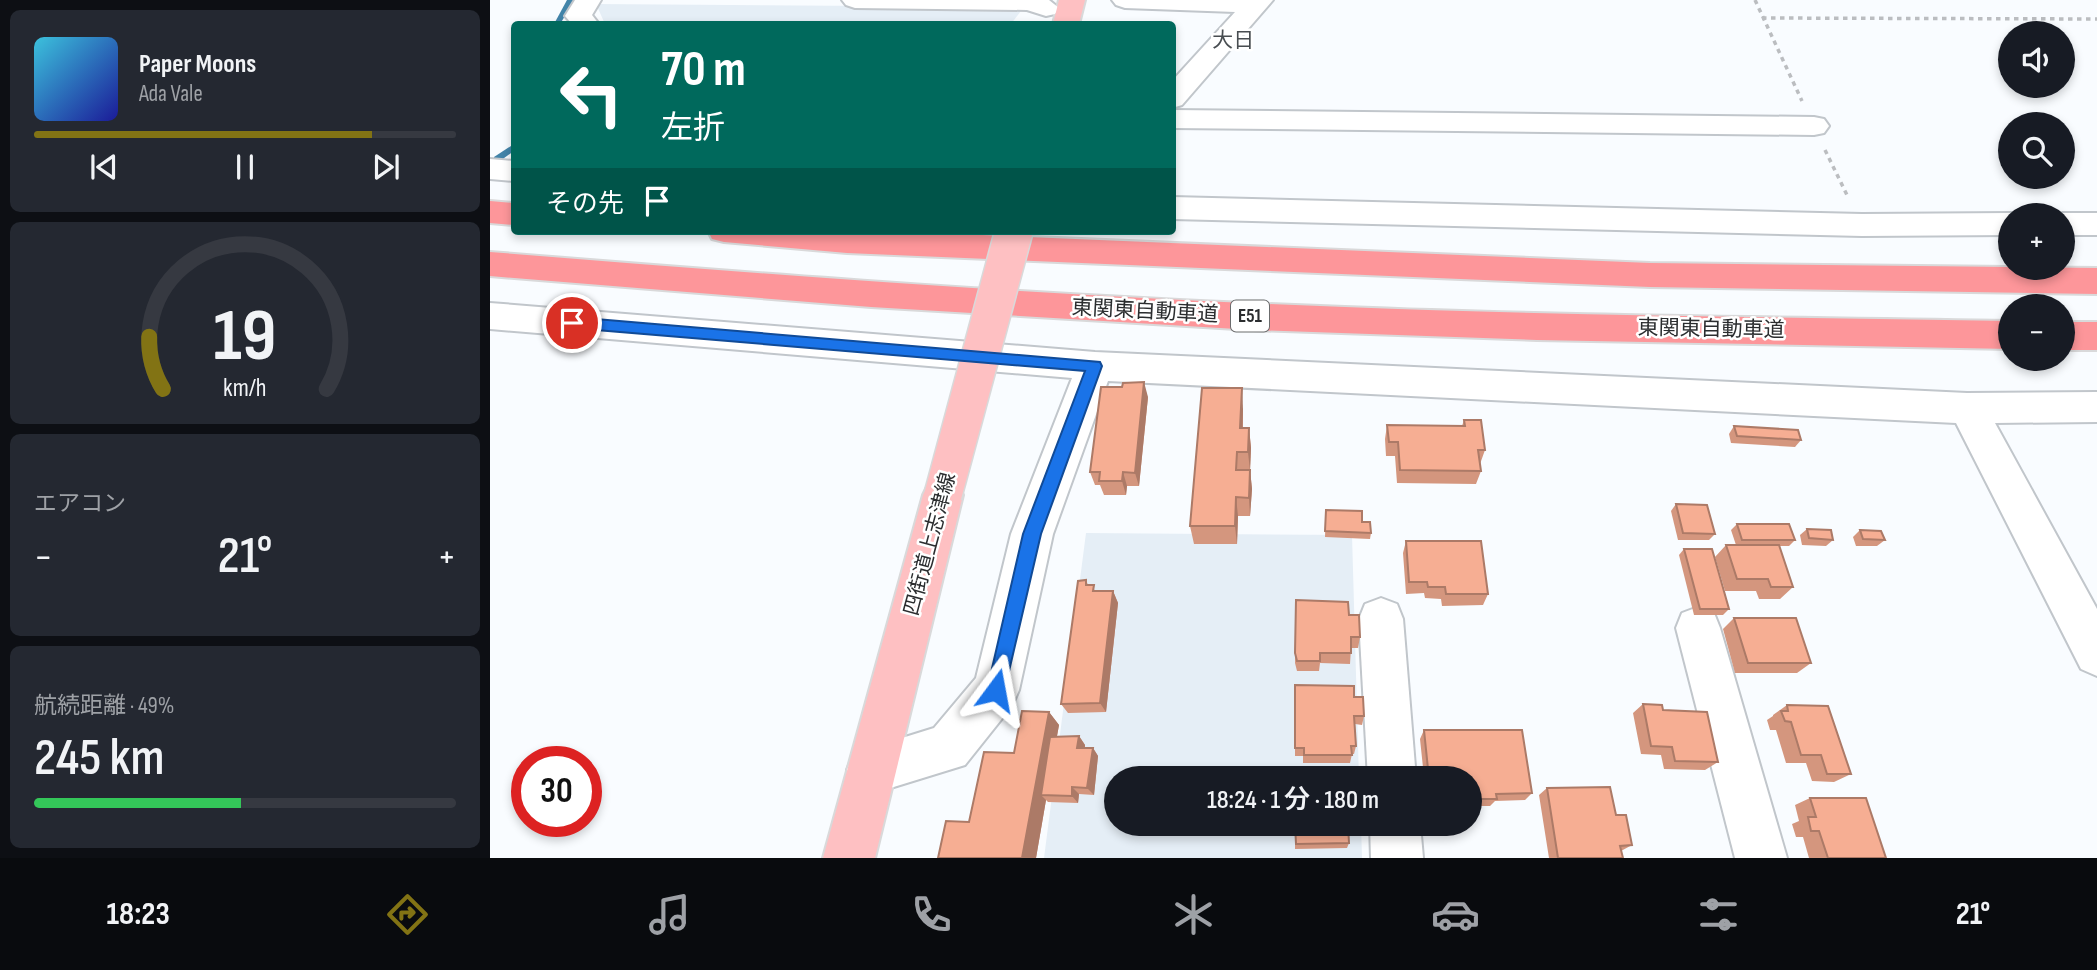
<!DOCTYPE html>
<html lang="ja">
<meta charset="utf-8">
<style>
:root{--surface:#171b24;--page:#242831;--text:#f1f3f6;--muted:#9ea1a6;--line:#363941;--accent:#827314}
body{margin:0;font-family:"Sofia Sans Condensed","Noto Sans JP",sans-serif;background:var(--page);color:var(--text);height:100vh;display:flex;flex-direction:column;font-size:26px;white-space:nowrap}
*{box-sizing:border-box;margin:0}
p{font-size:23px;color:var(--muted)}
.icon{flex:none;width:38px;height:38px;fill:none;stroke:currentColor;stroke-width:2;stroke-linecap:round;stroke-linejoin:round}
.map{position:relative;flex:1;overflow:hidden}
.side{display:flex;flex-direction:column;gap:10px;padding:10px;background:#0d0f14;width:490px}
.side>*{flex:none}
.hud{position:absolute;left:21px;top:21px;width:665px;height:214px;border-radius:7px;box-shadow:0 4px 10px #0003;background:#00695c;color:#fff;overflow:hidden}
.controls{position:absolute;left:1508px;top:21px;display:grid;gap:14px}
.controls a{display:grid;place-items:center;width:77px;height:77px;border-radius:50%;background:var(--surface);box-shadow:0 4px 10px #0003;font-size:35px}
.speed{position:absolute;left:21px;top:746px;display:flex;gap:14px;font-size:35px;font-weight:700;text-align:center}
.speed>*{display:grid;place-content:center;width:91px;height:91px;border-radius:50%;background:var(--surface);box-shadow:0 4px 10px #0003;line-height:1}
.speed .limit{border:10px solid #d22;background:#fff;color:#111}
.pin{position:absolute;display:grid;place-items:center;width:60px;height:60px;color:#fff;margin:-30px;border:4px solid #fff;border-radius:50%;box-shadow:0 2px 7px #0007}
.me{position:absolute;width:77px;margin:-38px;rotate:13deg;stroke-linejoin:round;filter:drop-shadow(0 0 5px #0008)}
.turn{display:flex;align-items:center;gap:24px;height:147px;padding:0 35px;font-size:32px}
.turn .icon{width:91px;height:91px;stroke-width:2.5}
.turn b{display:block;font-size:49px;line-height:60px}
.then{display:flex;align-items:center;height:66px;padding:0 35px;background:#0003;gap:14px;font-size:26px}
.big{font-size:52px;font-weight:600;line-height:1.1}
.side .tile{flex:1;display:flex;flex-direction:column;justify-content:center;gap:10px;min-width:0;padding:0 24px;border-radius:10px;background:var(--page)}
.side .dial{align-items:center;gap:0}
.dial svg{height:182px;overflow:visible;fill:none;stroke:var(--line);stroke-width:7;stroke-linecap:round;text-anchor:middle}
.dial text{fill:var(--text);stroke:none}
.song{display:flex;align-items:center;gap:21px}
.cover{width:84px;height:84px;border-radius:10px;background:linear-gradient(135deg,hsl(190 70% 55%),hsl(240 70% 35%))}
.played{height:7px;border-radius:4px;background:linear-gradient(90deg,var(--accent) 80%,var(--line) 80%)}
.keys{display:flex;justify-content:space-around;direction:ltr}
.heat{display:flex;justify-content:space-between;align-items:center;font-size:38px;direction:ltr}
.charge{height:10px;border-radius:5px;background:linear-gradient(90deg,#34c759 49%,var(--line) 0)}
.trip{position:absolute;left:614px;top:766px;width:378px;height:70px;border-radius:35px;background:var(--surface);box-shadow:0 4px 10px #0003;font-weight:600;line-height:70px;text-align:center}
.tab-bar{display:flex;height:112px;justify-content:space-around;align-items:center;background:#090b0e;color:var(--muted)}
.tab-bar .icon{width:49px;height:49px}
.tab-bar .selected{color:var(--accent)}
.tab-bar b{font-size:32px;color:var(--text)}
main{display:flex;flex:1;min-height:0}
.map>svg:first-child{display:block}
.built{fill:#e5eef6}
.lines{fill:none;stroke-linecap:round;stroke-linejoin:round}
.stream{fill:#4284a9;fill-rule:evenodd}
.minor-casing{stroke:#c1c6cb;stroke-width:4}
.major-casing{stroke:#d9d9da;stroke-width:4}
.highway-casing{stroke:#d9d9da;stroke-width:4}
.path{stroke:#bbbdc0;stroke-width:3.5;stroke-dasharray:4.5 4.5;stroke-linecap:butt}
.minor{fill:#fff;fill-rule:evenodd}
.major{fill:#fec0c2;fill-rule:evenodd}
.highway{fill:#fd969a;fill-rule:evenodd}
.major-bridge-casing{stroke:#d9d9da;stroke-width:40;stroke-linecap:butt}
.major-bridge{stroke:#fec0c2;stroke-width:37}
.wall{fill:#d4967e}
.shaded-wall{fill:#ac7a67}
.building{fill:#f6ae93;stroke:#ac7a67;stroke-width:2}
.route{fill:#1a73e8;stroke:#114b97;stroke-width:2}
.labels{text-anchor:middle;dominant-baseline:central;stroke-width:5;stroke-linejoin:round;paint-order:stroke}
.shield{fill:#fff;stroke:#6b6c6d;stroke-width:2}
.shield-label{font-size:19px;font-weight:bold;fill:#2b2d2f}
.far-quarter-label{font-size:21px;fill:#484d51;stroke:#fff}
.street-label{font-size:21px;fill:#2b2d2f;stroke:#fff}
</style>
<main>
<section class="side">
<div class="tile">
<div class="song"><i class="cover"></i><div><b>Paper Moons</b><p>Ada Vale</p></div></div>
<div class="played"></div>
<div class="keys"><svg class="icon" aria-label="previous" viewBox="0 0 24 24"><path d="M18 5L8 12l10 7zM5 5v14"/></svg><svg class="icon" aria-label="pause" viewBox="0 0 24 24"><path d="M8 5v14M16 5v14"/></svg><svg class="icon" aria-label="next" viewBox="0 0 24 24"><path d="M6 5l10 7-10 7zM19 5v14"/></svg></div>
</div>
<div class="tile dial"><svg viewBox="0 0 100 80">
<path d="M14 69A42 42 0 1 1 86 69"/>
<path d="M14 69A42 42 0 0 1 8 46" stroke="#827314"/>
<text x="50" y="56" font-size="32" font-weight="700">19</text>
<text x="50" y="72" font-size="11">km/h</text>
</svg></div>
<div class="tile"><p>エアコン</p>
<div class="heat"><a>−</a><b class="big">21°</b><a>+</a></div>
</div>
<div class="tile"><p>航続距離 · 49%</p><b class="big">245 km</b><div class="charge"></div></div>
</section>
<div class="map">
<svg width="1607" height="858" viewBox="0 0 1607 858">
<rect width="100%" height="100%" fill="#f9fcff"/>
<g class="built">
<polygon points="106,4 534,7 521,24 115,24"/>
<polygon points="596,533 862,535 869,779 626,779 626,824 871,824 872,858 554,858"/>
</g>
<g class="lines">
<g class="stream">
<polygon points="77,0 85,0 70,24 64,24"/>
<polygon points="24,144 24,151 10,161 4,161 4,157"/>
</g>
<defs>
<g id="minor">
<polygon points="85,0 111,0 102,15 109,24 82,24 75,16"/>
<polygon points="352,0 559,0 569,8 565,14 556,16 537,10 365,8 356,5"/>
<polygon points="622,0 783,0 692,105 682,108 682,81 745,12 635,8 626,5"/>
<polygon points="682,110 1324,117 1334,119 1339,126 1334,133 1324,135 682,128"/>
<polygon points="0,159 24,161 24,181 0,179"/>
<polygon points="682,197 1372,214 1521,213 1530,215 1521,215 1521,235 1372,236 682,219"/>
<polygon points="1573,213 1607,213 1607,235 1573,235 1573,215 1564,215"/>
<polygon points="0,303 605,352 1477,393 1607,392 1607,422 1505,423 1607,609 1607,676 1591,669 1466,423 618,381 563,534 529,690 522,706 475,765 381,794 364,787 357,770 364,753 444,728 486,678 521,534 582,378 0,329"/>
<polygon points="891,598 907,604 913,619 926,779 878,779 869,619 875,604"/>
<polygon points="1208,607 1224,613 1230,628 1297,858 1245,858 1186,628 1192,613"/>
<polygon points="880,824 930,824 933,858 881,858"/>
</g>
<g id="major">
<polygon points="569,0 595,0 589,24 563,24"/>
<polygon points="453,477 467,483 473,495 385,858 333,858 433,495 439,483"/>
</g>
<g id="highway">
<polygon points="0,201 24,203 24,225 0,223"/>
<polygon points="218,231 398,231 1160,263 1607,268 1607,294 1160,287 357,253 234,242 222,239"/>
<path d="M0,252C285,275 570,297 855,307C1077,316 1299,317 1521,321V349L1047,340L763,330L381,307L0,276Z"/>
<rect x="1573" y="322" width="34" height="28"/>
</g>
</defs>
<use href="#minor" class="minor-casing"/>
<use href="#major" class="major-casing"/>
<use href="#highway" class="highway-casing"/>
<g class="path">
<polyline points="1265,0 1312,101"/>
<polyline points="1272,18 1607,19"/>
<polyline points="1335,150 1357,195"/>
</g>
<use href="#minor" class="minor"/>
<use href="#major" class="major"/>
<use href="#highway" class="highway"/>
<defs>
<polyline id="major-bridge" points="453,495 524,231"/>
</defs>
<use href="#major-bridge" class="major-bridge-casing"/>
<use href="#major-bridge" class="major-bridge"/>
</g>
<g class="wall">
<polygon points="658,397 649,486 637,486 636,495 614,495 610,485 605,485 600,472"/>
<polygon points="753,409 753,428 759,428 761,448 760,470 762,489 760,516 748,516 747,544 704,544 700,526"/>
<polygon points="974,420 995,450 990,464 991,471 986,484 907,483 905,456 896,456 895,439 897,425 972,426"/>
<polygon points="1244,426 1311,440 1305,447 1241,443 1239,434"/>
<polygon points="1186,504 1225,534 1219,540 1188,540 1181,511"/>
<polygon points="836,510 872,522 881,533 880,539 835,537"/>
<polygon points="1247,524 1305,540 1299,546 1289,546 1303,587 1290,599 1269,599 1266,591 1235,591 1225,557 1236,545 1246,545 1241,530"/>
<polygon points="1317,529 1343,540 1336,546 1312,545 1310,535"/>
<polygon points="1370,530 1395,540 1387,546 1366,546 1363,537"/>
<polygon points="916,541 998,594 993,605 952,606 951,599 935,598 934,593 916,594 913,553"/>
<polygon points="1194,549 1239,609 1233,615 1204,615 1189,555"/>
<polygon points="596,580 598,585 606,591 623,591 628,603 616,712 578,713 571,704"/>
<polygon points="806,600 859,615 870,637 868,648 861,648 860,664 830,663 829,671 807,671 805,663"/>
<polygon points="1244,618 1321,663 1307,673 1245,673 1233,629"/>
<polygon points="805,685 864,697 874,716 872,725 865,724 866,746 864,754 862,754 860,763 813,763 813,756 805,756"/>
<polygon points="1153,704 1173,710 1228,762 1215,770 1174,769 1171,755 1151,754 1143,713"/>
<polygon points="1297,705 1361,774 1344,782 1322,781 1316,763 1296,763 1286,730 1280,730 1277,720 1283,716 1283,715"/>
<polygon points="559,712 569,725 567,736 589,736 595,745 595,748 603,748 608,756 604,795 589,794 588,803 558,802 556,800 546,858 448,858 479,822 524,753"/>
<polygon points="934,730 1042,793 1035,800 1005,801 1000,806 980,806 980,779 951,779 951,777 934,777 930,739"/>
<polygon points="1057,788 1126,815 1142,845 1131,851 1133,858 1059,858 1049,795"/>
<polygon points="1320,798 1396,858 1319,858 1313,837 1306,837 1302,824 1309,821 1305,805"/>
<polygon points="805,824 859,843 857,848 805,849"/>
</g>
<g class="shaded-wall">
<polygon points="654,382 658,397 649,486 645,473"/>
<polygon points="752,388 753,409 752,448 750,428"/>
<polygon points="759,428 761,448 760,471 758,452"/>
<polygon points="760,470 762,489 760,516 759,498"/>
<polygon points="633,472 637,486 636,495 632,481"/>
<polygon points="746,497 748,516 747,544 745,526"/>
<polygon points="623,591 628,603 616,712 610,703"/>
<polygon points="559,712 569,725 556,796 551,795 556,800 546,858 532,858"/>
<polygon points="589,736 595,745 594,756 587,748"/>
<polygon points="603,748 608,756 604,795 597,788"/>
<polygon points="582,787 589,794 588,803 582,796"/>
</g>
<g class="building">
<polygon points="654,382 645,473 633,472 632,481 609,481 610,472 600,472 611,387 632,387 633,383"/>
<polygon points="712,388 752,388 750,428 759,428 758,452 747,452 746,470 760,470 759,498 746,497 745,526 700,526"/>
<polygon points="974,420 991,420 995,450 988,450 991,471 910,470 908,442 899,442 897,425 975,426"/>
<polygon points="1244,426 1308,430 1311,440 1247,436"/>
<polygon points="1186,504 1217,505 1225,534 1193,533"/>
<polygon points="836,510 872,511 872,522 880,522 881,533 835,531"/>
<polygon points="1247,524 1299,524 1305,540 1252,540"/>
<polygon points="1317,529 1341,530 1343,540 1319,538"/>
<polygon points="1370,530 1391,531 1395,540 1373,539"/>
<polygon points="916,541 991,541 998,594 956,594 955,587 938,587 937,582 919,582"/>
<polygon points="1236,545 1289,545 1303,587 1281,587 1278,579 1247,579"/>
<polygon points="1194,549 1222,549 1239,609 1210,609"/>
<polygon points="596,580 596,585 604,585 603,591 623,591 610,703 571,704 588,581"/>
<polygon points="806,600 858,602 859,615 869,615 870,637 861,637 861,653 830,653 830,661 807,661 805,653"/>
<polygon points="1244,618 1306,618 1321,663 1258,663"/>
<polygon points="805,685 864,686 864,697 873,697 874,716 864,716 866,746 861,746 862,755 814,755 814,748 805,748"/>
<polygon points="1153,704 1172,705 1173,710 1217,712 1228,762 1185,761 1182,747 1161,746"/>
<polygon points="1297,705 1338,706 1361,774 1337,774 1331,755 1311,755 1301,722 1295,721 1291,711 1298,711"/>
<polygon points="532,711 559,712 532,858 448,858 456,821 479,822 494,752 524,753"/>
<polygon points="934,730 1032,730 1042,793 1006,794 1007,799 980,799 980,779 956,779 955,769 938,769"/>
<polygon points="589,736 587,748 603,748 597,788 582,787 582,796 551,795 560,737"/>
<polygon points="1120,787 1126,815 1136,815 1142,845 1130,846 1133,858 1068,858 1057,788"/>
<polygon points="1320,798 1376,798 1396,858 1338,858 1329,831 1321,831 1318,817 1326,817"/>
<polygon points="805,824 858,824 859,843 806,844"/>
</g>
<polygon class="route" points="82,317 610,362 612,366 551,534 513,697 506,700 499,697 497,690 533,534 595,371 82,328 75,323"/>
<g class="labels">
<rect class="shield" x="741" y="300.5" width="38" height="31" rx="5"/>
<g class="shield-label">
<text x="760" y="316">E51</text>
</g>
<g class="far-quarter-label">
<text x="743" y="40">大日</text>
</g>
<g class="street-label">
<text transform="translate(655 311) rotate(3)">東関東自動車道</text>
<text transform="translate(1221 329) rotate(1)">東関東自動車道</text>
<text transform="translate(440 544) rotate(-75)">四街道上志津線</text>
</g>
</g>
</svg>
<div class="controls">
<a><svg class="icon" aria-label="sound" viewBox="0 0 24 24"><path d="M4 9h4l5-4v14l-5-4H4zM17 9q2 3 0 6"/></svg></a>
<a><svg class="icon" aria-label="search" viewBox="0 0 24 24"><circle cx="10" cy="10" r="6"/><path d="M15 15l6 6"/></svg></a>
<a>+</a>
<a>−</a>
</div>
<div class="speed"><div class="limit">30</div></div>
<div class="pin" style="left:82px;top:323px;background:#d93025"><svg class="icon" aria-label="arrive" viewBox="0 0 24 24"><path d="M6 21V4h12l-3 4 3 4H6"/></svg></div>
<svg class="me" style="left:506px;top:690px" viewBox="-20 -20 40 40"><path d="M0-17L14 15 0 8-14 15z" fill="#1a73e8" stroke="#fff" stroke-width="4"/></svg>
<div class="trip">18:24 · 1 分 · 180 m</div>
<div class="hud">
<div class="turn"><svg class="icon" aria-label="left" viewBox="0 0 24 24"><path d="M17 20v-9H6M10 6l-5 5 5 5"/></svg><div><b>70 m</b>左折</div></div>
<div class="then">その先<svg class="icon" aria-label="arrive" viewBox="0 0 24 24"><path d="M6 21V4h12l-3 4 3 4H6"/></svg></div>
</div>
</div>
</main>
<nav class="tab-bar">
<b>18:23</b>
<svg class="icon selected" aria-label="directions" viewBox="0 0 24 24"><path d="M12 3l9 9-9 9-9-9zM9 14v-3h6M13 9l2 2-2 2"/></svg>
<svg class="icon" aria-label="music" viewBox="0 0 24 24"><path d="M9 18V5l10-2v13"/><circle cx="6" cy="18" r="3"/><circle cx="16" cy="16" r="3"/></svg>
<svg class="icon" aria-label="phone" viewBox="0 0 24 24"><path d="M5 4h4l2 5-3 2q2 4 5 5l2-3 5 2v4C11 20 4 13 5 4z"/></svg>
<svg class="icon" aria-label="climate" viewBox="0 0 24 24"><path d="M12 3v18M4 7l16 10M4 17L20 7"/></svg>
<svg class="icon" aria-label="car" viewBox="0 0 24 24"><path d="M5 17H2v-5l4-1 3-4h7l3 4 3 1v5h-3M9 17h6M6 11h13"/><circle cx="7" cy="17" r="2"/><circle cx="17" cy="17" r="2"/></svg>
<svg class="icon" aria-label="filters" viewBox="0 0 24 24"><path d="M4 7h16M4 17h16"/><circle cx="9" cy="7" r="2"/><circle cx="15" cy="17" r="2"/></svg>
<b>21°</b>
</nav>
